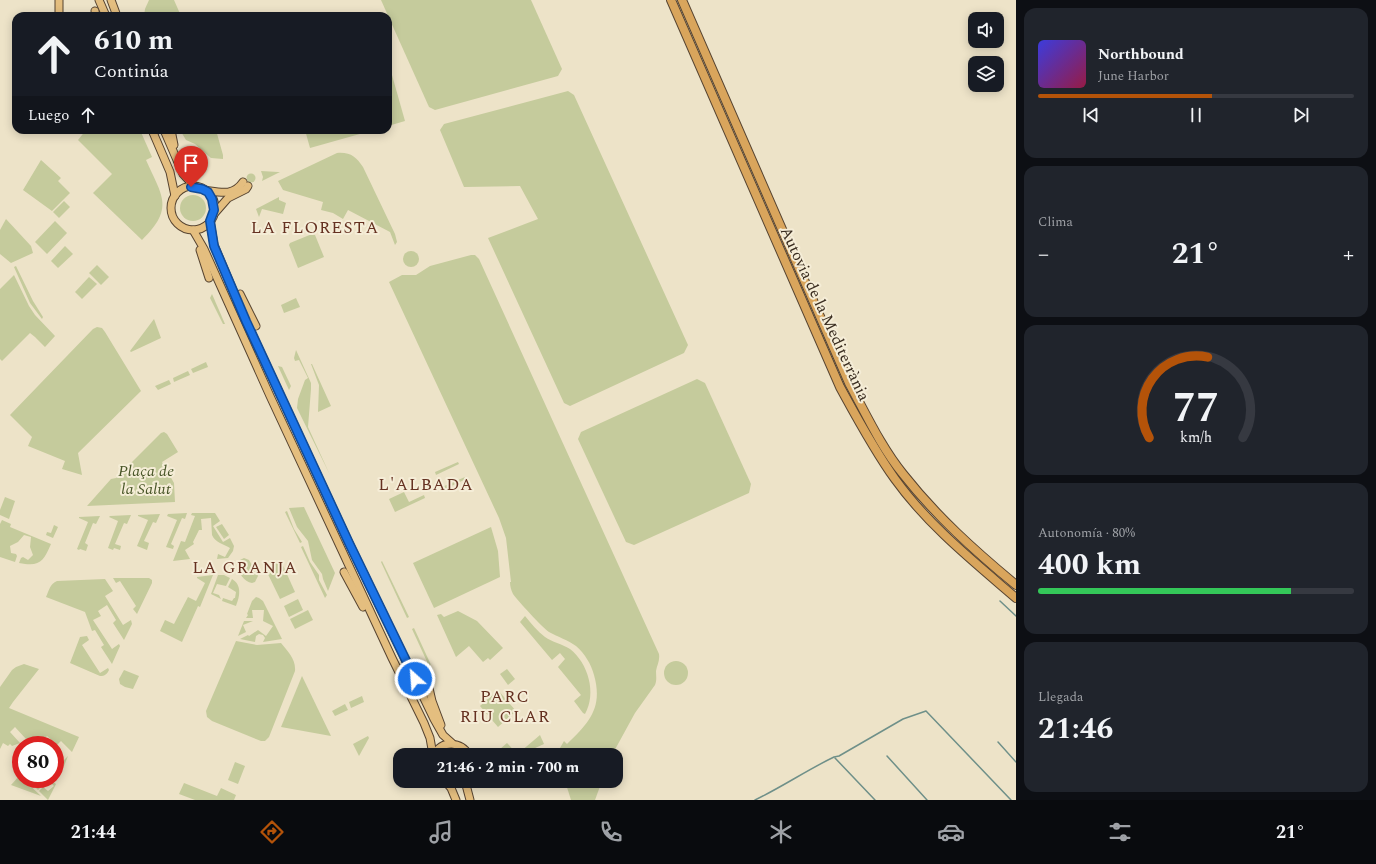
<!DOCTYPE html>
<html lang="es">
<meta charset="utf-8">
<style>
:root{--surface:#171b24;--page:#20242c;--text:#f1f3f6;--muted:#9ea1a6;--line:#363941;--accent:#b45309}
body{margin:0;font-family:Spectral,serif;background:var(--page);color:var(--text);height:100vh;display:flex;flex-direction:column;font-size:15px;white-space:nowrap}
*{box-sizing:border-box;margin:0}
p{font-size:13px;color:var(--muted)}
.icon{flex:none;width:22px;height:22px;fill:none;stroke:currentColor;stroke-width:2;stroke-linecap:round;stroke-linejoin:round}
.map{position:relative;flex:1;overflow:hidden}
.details{display:flex;flex-direction:column;gap:8px;padding:8px;background:#0d0f14;width:360px}
.details>*{flex:none}
.hud{position:absolute;left:12px;top:12px;width:380px;height:122px;border-radius:12px;box-shadow:0 2px 10px #0003;background:#171b24;color:var(--text);overflow:hidden}
.tools{position:absolute;left:968px;top:12px;display:grid;gap:8px}
.tools a{display:grid;place-items:center;width:36px;height:36px;border-radius:8px;background:var(--surface);box-shadow:0 2px 10px #0003;font-size:20px}
.speed{position:absolute;left:12px;top:736px;display:flex;gap:8px;font-size:20px;font-weight:700;text-align:center}
.speed>*{display:grid;place-content:center;width:52px;height:52px;border-radius:50%;background:var(--surface);box-shadow:0 2px 10px #0003;line-height:1}
.speed .limit{border:6px solid #d22;background:#fff;color:#111}
.pin{position:absolute;display:grid;place-items:center;width:34px;height:34px;color:#fff;margin:-41px -17px;border-radius:50% 50% 50% 0;rotate:-45deg;box-shadow:0 0 4px #0007}
.pin .icon{rotate:45deg}
.me{position:absolute;width:44px;margin:-22px;rotate:334deg;stroke-linejoin:round;filter:drop-shadow(0 0 3px #0008)}
.turn{display:flex;align-items:center;gap:14px;height:84px;padding:0 16px;font-size:18px}
.turn .icon{width:52px;height:52px;stroke-width:2.5}
.turn b{display:block;font-size:28px;line-height:34px}
.then{display:flex;align-items:center;height:38px;padding:0 16px;background:#0003;gap:8px;font-size:15px}
.big{font-size:30px;font-weight:700;line-height:1.1}
.details .widget{flex:1;display:flex;flex-direction:column;justify-content:center;gap:6px;min-width:0;padding:0 14px;border-radius:12px;background:var(--page)}
.details .dial{align-items:center;gap:0}
.dial svg{height:104px;overflow:visible;fill:none;stroke:var(--line);stroke-width:7;stroke-linecap:round;text-anchor:middle}
.dial text{fill:var(--text);stroke:none}
.song{display:flex;align-items:center;gap:12px}
.cover{width:48px;height:48px;border-radius:6px;background:linear-gradient(135deg,hsl(240 70% 55%),hsl(340 70% 35%))}
.played{height:4px;border-radius:2px;background:linear-gradient(90deg,var(--accent) 55%,var(--line) 55%)}
.keys{display:flex;justify-content:space-around;direction:ltr}
.heat{display:flex;justify-content:space-between;align-items:center;font-size:22px;direction:ltr}
.charge{height:6px;border-radius:3px;background:linear-gradient(90deg,#34c759 80%,var(--line) 0)}
.trip{position:absolute;left:393px;top:748px;width:230px;height:40px;border-radius:12px;background:var(--surface);box-shadow:0 2px 10px #0003;font-weight:700;line-height:40px;text-align:center}
.tabs{display:flex;height:64px;justify-content:space-around;align-items:center;background:#090b0e;color:var(--muted)}
.tabs .icon{width:28px;height:28px}
.tabs .selected{color:var(--accent)}
.tabs b{font-size:18px;color:var(--text)}
main{display:flex;flex:1;min-height:0}
.map>svg:first-child{display:block}
.green{fill:#c5cb9c}
.lines{fill:none;stroke-linecap:round;stroke-linejoin:round}
.stream{stroke:#6f9089;stroke-width:1.5}
.trunk-casing{stroke:#574431;stroke-width:9}
.motorway-casing{stroke:#574431;stroke-width:10}
.trunk{stroke:#e4be7f;stroke-width:7}
.motorway{stroke:#d9a55c;stroke-width:8}
.route-casing{stroke:#114b97;stroke-width:10}
.route{stroke:#1a73e8;stroke-width:7}
.labels{text-anchor:middle;dominant-baseline:central;stroke-width:4;stroke-linejoin:round;paint-order:stroke}
.street-label{font-size:16px;fill:#3a2d20;stroke:#f5edd7}
.park-label{font-size:16px;font-style:italic;fill:#495628;stroke:#f5edd7}
.neighbourhood-label{font-size:17px;letter-spacing:1px;fill:#653121;stroke:#f5edd7}
</style>
<main>
<div class="map">
<svg width="1016" height="800" viewBox="0 0 1016 800">
<rect width="100%" height="100%" fill="#ede3c8"/>
<g class="green">
<polygon points="149,0 174,0 181,16 144,16 145,9"/>
<polygon points="381,0 531,0 562,69 558,76 435,110 429,107"/>
<polygon points="388,61 405,121 388,126"/>
<polygon points="568,91 574,95 688,345 684,353 570,406 564,403 488,238 538,219 520,186 464,187 440,130 444,124"/>
<path d="M86,130H140L152,157L146,160C162,196 175,208 142,240L93,193L112,174L78,140Z"/>
<polygon points="180,130 216,130 223,155 223,159 211,158 195,144 186,140"/>
<polygon points="305,130 374,130 310,148"/>
<path d="M337,153C351,152 356,157 363,167L395,234L397,242L395,245L390,232L348,210L343,219L333,213L321,210L323,202L283,190L278,181Z"/>
<polygon points="41,160 61,178 58,181 70,193 52,211 23,190"/>
<polygon points="261,171 278,172 280,172 262,181 263,177"/>
<circle cx="251" cy="178" r="4.5"/>
<circle cx="193" cy="208" r="13"/>
<polygon points="279,197 279,200 286,203 283,214 262,209 259,217 256,209"/>
<polygon points="64,201 70,207 59,218 53,212"/>
<polygon points="6,219 31,246 33,253 11,263 0,254 0,230"/>
<polygon points="55,221 67,233 47,254 35,242"/>
<polygon points="312,234 315,235 324,257 298,268 289,245 290,243"/>
<polygon points="65,246 73,254 58,268 51,261"/>
<circle cx="411" cy="259" r="8"/>
<path d="M471,255H475L479,259L659,654C660,661 657,665 656,671C656,676 657,680 655,685L635,713L612,755H556L564,741L567,744C590,722 603,707 594,675C591,664 585,654 576,646C568,640 558,637 549,632C541,626 519,602 513,594C511,590 510,586 510,582H511L506,538L499,518L389,282L402,275H416L430,266Z"/>
<polygon points="97,265 109,277 101,285 89,273"/>
<polygon points="16,266 33,301 43,317 42,319 30,303 14,267"/>
<polygon points="14,275 29,306 35,315 55,336 45,347 35,337 30,333 2,361 0,359 0,289"/>
<polygon points="89,277 97,284 82,299 75,292"/>
<polygon points="212,294 225,324 223,324 210,298"/>
<polygon points="296,298 300,307 284,313 281,305"/>
<polygon points="154,319 161,338 131,352 130,351"/>
<polygon points="97,327 102,328 105,332 141,391 78,453 82,475 62,469 65,461 28,446 32,437 10,415 93,329"/>
<polygon points="296,350 311,383 311,389 308,427 330,475 297,408 298,399 305,380 308,378 299,360 295,361 294,358"/>
<polygon points="206,362 208,367 193,373 191,369"/>
<polygon points="311,364 312,364 331,406 318,412 319,385"/>
<polygon points="278,366 282,367 291,386 289,390"/>
<polygon points="188,371 190,375 174,382 173,378"/>
<polygon points="697,379 705,383 751,484 749,493 634,545 626,542 578,439 581,432"/>
<polygon points="169,380 171,384 158,390 155,386"/>
<polygon points="164,432 167,434 178,452 162,462 174,483 175,502 87,506 111,479 116,478 161,433"/>
<polygon points="458,462 459,464 436,475 435,472"/>
<polygon points="465,477 466,479 443,490 442,487"/>
<polygon points="404,492 409,502 424,495 425,498 395,512 389,499"/>
<polygon points="5,497 15,501 9,519 0,515 0,510"/>
<polygon points="304,507 335,573 328,591 323,579 322,574 312,560 308,541 297,527 289,508"/>
<polygon points="287,511 294,529 302,542 300,543 285,512"/>
<polygon points="187,513 185,519 182,518 171,544 174,546 173,549 166,547 177,520 167,516 168,514"/>
<path d="M192,513H215L220,521L213,526L223,542L230,538L234,546L233,551L228,558L217,559L218,554L225,557L230,548C223,544 215,542 212,535L211,518L201,519L202,530H199L193,542L194,544L185,550L190,559L173,561L181,541L185,542L195,516L191,515Z"/>
<polygon points="160,514 156,523 153,522 144,541 149,543 147,550 137,546 148,520 138,516 138,515"/>
<polygon points="131,515 127,524 124,523 115,544 121,546 120,550 114,548 113,550 108,548 118,521 109,517 110,516"/>
<polygon points="100,516 96,524 93,523 85,543 88,545 86,551 80,549 79,550 77,549 88,522 79,518 79,517"/>
<path d="M2,520L11,524L10,527L51,544C43,562 40,567 19,563L21,558L23,557L28,560L33,555L30,547L31,537L24,535L18,542L10,546L11,553L16,554L17,556L15,562L0,557V524Z"/>
<polygon points="222,524 229,535 224,539 216,527"/>
<polygon points="54,525 58,527 53,538 46,535 47,532 51,533"/>
<polygon points="491,527 498,551 500,577 434,608 413,563"/>
<polygon points="303,546 310,562 319,575 319,580 327,595 325,598 301,547"/>
<path d="M244,558L249,560L258,576L255,582L252,583C243,582 236,569 238,561Z"/>
<polygon points="281,561 295,592 280,599 265,568"/>
<polygon points="382,561 409,617 407,618 381,562"/>
<polygon points="213,575 200,607 198,606 182,642 160,631 165,620 174,624 188,597 196,601 205,583 197,578 197,577"/>
<polygon points="218,575 224,575 230,578 226,586 217,584 213,593 219,595 221,599 211,594"/>
<polygon points="113,578 149,578 152,580 152,583 137,614 133,609 136,606 120,581 116,583"/>
<path d="M105,579L113,591L105,596L123,625L131,620L132,624L124,640L113,623L116,620L107,605L98,611L101,616L93,620L112,649L119,644L120,646L112,664L101,647L104,645L95,630L92,631L85,612L46,597C49,590 50,584 57,581Z"/>
<path d="M232,579C242,585 240,596 236,606L222,601L223,598L232,601L234,598H235L236,592L228,587Z"/>
<polygon points="256,597 259,598 263,601 282,639 263,642 265,638 263,635 259,634 256,636 255,642 240,639 248,635 249,636 258,630 266,636 273,626 263,621 264,610 252,610 253,618 246,618 248,615 247,614 252,601"/>
<polygon points="298,599 303,610 289,617 284,606"/>
<polygon points="308,610 313,620 295,629 290,619"/>
<polygon points="458,611 477,621 503,648 490,660 488,658 483,662 469,646 456,657 437,615 441,614 444,617"/>
<path d="M525,616C531,623 537,631 545,637C552,642 562,644 570,649C588,663 597,693 585,714L583,713L574,701L581,695L558,667L565,659L560,653L552,660L520,622Z"/>
<polygon points="244,621 253,621 243,625 246,632 238,636"/>
<polygon points="414,628 431,665 429,666 412,629"/>
<path d="M87,636L89,640L82,645L100,673L108,668L109,670C107,674 105,676 100,676L70,663L80,637Z"/>
<path d="M236,641L257,645L281,643C288,652 296,659 295,671L269,737L265,741H261L212,721L207,717L206,711Z"/>
<circle cx="676" cy="673" r="12"/>
<polygon points="24,664 39,669 13,702 9,708 79,737 72,752 61,741 57,745 47,736 43,741 47,745 29,745 30,744 25,740 26,739 15,727 10,732 20,743 12,746 10,744 8,746 3,743 0,749 0,687 12,670 16,667"/>
<polygon points="507,669 515,679 508,685 500,674"/>
<polygon points="124,670 139,676 133,689 125,687 120,684 119,679"/>
<polygon points="302,676 331,736 281,727"/>
<polygon points="498,690 516,711 498,727 480,706"/>
<polygon points="362,696 364,702 351,708 349,702"/>
<polygon points="345,704 348,710 335,716 332,711"/>
<polygon points="540,735 544,744 522,754 520,752"/>
<polygon points="368,736 369,738 359,756 353,744"/>
<polygon points="507,743 518,755 493,755"/>
<polygon points="55,753 63,761 68,756 64,766 59,767 55,775"/>
<polygon points="235,762 245,766 238,784 228,780"/>
<polygon points="20,775 21,779 23,779 41,796 11,785"/>
<polygon points="31,779 35,779 42,786 38,790 29,781"/>
<polygon points="47,779 53,779 52,781 56,784 48,800 39,791 43,787 48,791 54,786"/>
<polygon points="565,781 602,781 595,800 571,800"/>
<polygon points="184,783 217,796 221,788 236,795 234,800 195,800 179,794"/>
</g>
<g class="lines">
<g class="stream">
<polyline points="1000,601 1016,616"/>
<polyline points="998,742 1016,762"/>
<polyline points="887,756 927,800"/>
<polyline points="835,758 875,800"/>
<path d="M755,800C782,787 807,770 834,757L839,756L903,719L926,711L1011,800"/>
</g>
<defs>
<g id="trunk">
<polyline points="99,0 106,16"/>
<polyline points="111,0 117,16"/>
<polyline points="95,11 96,16"/>
<polyline points="59,16 59,0"/>
<polyline points="152,130 170,172 175,196"/>
<polyline points="164,130 183,174 195,187"/>
<polyline points="171,130 174,145"/>
<circle cx="193" cy="208" r="22"/>
<path d="M204,190C219,192 233,197 243,182"/>
<polyline points="214,214 228,198 246,189 248,186"/>
<polyline points="210,221 214,245 246,321 349,543 434,719 443,735 452,743"/>
<polyline points="193,230 204,249 270,396 392,658 424,723 430,738 433,755"/>
<polyline points="202,250 200,250 209,278"/>
<polyline points="240,294 256,326"/>
<polyline points="344,572 363,607"/>
<polyline points="425,671 432,701 441,725"/>
<path d="M434,755C442,740 461,741 469,755"/>
<polyline points="445,781 451,788 456,800"/>
<polyline points="465,781 470,800"/>
</g>
<g id="motorway">
<path d="M671,0L840,387C857,418 874,450 895,479C928,525 973,561 1016,598"/>
<path d="M682,0L849,383C866,414 881,447 903,474C936,516 975,551 1016,585"/>
</g>
</defs>
<use href="#trunk" class="trunk-casing"/>
<use href="#motorway" class="motorway-casing"/>
<use href="#trunk" class="trunk"/>
<use href="#motorway" class="motorway"/>
</g>
<g class="lines">
<defs>
<polyline id="route" points="191,187 202,189 208,192 212,199 214,210 210,221 214,246 246,321 349,543 415,679"/>
</defs>
<use href="#route" class="route-casing"/>
<use href="#route" class="route"/>
</g>
<g class="labels">
<g class="street-label">
<text transform="translate(825 314) rotate(65)">Autovia de la Mediterrània</text>
</g>
<g class="park-label">
<text x="146" y="471">Plaça de<tspan x="146" dy="18">la Salut</tspan></text>
</g>
<g class="neighbourhood-label">
<text x="315" y="228">LA FLORESTA</text>
<text x="426" y="485">L'ALBADA</text>
<text x="245" y="568">LA GRANJA</text>
<text x="505" y="697">PARC<tspan x="505" dy="20">RIU CLAR</tspan></text>
</g>
</g>
</svg>
<div class="tools">
<a><svg class="icon" aria-label="sound" viewBox="0 0 24 24"><path d="M4 9h4l5-4v14l-5-4H4zM17 9q2 3 0 6"/></svg></a>
<a><svg class="icon" aria-label="layers" viewBox="0 0 24 24"><path d="M12 4l9 5-9 5-9-5zM3 14l9 5 9-5"/></svg></a>
</div>
<div class="speed"><div class="limit">80</div></div>
<div class="pin" style="left:191px;top:187px;background:#d93025"><svg class="icon" aria-label="arrive" viewBox="0 0 24 24"><path d="M6 21V4h12l-3 4 3 4H6"/></svg></div>
<svg class="me" style="left:415px;top:679px" viewBox="-20 -20 40 40"><circle r="17" fill="#1a73e8" stroke="#fff" stroke-width="3"/><path d="M0-11L8 9 0 5-8 9z" fill="#fff"/></svg>
<div class="trip">21:46 · 2 min · 700 m</div>
<div class="hud">
<div class="turn"><svg class="icon" aria-label="ahead" viewBox="0 0 24 24"><path d="M12 20V5M6 11l6-6 6 6"/></svg><div><b>610 m</b>Continúa</div></div>
<div class="then">Luego<svg class="icon" aria-label="ahead" viewBox="0 0 24 24"><path d="M12 20V5M6 11l6-6 6 6"/></svg></div>
</div>
</div>
<section class="details">
<div class="widget">
<div class="song"><i class="cover"></i><div><b>Northbound</b><p>June Harbor</p></div></div>
<div class="played"></div>
<div class="keys"><svg class="icon" aria-label="previous" viewBox="0 0 24 24"><path d="M18 5L8 12l10 7zM5 5v14"/></svg><svg class="icon" aria-label="pause" viewBox="0 0 24 24"><path d="M8 5v14M16 5v14"/></svg><svg class="icon" aria-label="next" viewBox="0 0 24 24"><path d="M6 5l10 7-10 7zM19 5v14"/></svg></div>
</div>
<div class="widget"><p>Clima</p>
<div class="heat"><a>−</a><b class="big">21°</b><a>+</a></div>
</div>
<div class="widget dial"><svg viewBox="0 0 100 80">
<path d="M14 69A42 42 0 1 1 86 69"/>
<path d="M14 69A42 42 0 0 1 59 7" stroke="#b45309"/>
<text x="50" y="56" font-size="32" font-weight="700">77</text>
<text x="50" y="72" font-size="11">km/h</text>
</svg></div>
<div class="widget"><p>Autonomía · 80%</p><b class="big">400 km</b><div class="charge"></div></div>
<div class="widget"><p>Llegada</p><b class="big">21:46</b></div>
</section>
</main>
<nav class="tabs">
<b>21:44</b>
<svg class="icon selected" aria-label="directions" viewBox="0 0 24 24"><path d="M12 3l9 9-9 9-9-9zM9 14v-3h6M13 9l2 2-2 2"/></svg>
<svg class="icon" aria-label="music" viewBox="0 0 24 24"><path d="M9 18V5l10-2v13"/><circle cx="6" cy="18" r="3"/><circle cx="16" cy="16" r="3"/></svg>
<svg class="icon" aria-label="phone" viewBox="0 0 24 24"><path d="M5 4h4l2 5-3 2q2 4 5 5l2-3 5 2v4C11 20 4 13 5 4z"/></svg>
<svg class="icon" aria-label="climate" viewBox="0 0 24 24"><path d="M12 3v18M4 7l16 10M4 17L20 7"/></svg>
<svg class="icon" aria-label="car" viewBox="0 0 24 24"><path d="M5 17H2v-5l4-1 3-4h7l3 4 3 1v5h-3M9 17h6M6 11h13"/><circle cx="7" cy="17" r="2"/><circle cx="17" cy="17" r="2"/></svg>
<svg class="icon" aria-label="filters" viewBox="0 0 24 24"><path d="M4 7h16M4 17h16"/><circle cx="9" cy="7" r="2"/><circle cx="15" cy="17" r="2"/></svg>
<b>21°</b>
</nav>
